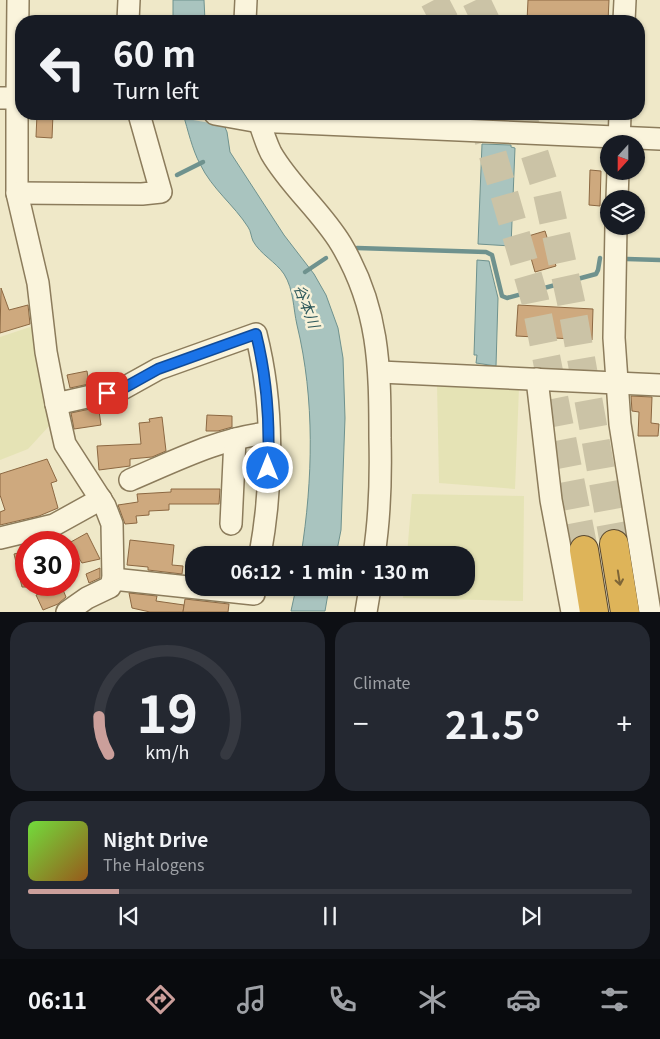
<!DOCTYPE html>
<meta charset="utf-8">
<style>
:root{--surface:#171b24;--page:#242831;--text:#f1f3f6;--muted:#9ea1a6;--line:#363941;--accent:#cb9f9b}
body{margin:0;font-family:Georgia,"Noto Sans JP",serif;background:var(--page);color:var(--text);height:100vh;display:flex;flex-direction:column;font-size:19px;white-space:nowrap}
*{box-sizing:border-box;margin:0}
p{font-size:16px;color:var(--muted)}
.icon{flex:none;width:28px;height:28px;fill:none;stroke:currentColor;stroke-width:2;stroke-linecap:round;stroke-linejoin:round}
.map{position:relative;height:612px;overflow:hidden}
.panel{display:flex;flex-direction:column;gap:10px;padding:10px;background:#0d0f14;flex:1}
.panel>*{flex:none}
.hud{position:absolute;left:15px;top:15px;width:630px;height:105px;border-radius:20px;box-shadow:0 1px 4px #0004;background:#171b24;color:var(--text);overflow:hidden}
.needle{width:32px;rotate:201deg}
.buttons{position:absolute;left:600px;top:135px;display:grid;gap:10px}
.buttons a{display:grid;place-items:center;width:45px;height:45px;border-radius:50%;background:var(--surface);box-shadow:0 1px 4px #0004;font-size:25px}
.speed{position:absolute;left:15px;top:531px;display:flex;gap:10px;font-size:25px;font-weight:700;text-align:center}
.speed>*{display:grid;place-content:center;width:65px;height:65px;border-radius:50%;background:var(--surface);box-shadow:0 1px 4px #0004;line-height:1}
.speed .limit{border:8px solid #d22;background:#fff;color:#111}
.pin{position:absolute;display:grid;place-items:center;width:42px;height:42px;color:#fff;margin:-21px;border-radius:10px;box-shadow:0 2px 8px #0006}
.me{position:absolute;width:55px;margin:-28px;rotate:0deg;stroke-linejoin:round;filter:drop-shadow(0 0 4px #0008)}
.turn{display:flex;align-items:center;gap:18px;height:105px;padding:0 15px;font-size:22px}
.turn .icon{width:65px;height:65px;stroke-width:2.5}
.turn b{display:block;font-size:35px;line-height:42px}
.big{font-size:38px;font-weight:700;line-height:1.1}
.panel .tile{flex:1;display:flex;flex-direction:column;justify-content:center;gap:8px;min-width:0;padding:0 18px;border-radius:20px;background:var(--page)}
.panel .dial{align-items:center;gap:0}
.dial svg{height:130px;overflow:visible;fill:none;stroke:var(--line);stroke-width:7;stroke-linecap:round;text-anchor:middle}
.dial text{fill:var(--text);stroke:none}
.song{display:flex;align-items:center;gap:15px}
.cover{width:60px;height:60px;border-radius:8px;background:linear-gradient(135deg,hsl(100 70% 55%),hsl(30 70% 35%))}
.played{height:5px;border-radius:2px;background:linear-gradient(90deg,var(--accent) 15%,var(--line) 15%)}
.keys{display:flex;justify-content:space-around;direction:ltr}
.heat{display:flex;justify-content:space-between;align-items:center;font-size:28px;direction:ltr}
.panel .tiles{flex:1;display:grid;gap:10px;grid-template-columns:1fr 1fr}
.tile:last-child{grid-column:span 2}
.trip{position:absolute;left:185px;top:546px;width:290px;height:50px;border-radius:20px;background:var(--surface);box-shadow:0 1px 4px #0004;font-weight:700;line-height:50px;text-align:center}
.tabs{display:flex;height:80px;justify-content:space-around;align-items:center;background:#090b0e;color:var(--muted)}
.tabs .icon{width:35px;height:35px}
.tabs .on{color:var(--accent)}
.tabs b{font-size:22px;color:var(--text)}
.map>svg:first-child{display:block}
.farmland{fill:#e5e3b5}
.water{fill:#a9c4bf;stroke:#6f928e}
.pier{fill:#efe8c8}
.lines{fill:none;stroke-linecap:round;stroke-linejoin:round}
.stream{stroke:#6f928e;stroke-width:4.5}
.building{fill:#cea97e;stroke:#8c6842}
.highway-tunnel{stroke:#cbc3a6;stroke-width:28;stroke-dasharray:28 14;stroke-linecap:butt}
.minor-casing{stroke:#8c7c5c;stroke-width:24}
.highway-casing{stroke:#5a4930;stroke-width:30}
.minor{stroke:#faf4dc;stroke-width:21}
.highway{stroke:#deb459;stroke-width:28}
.oneway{stroke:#7d6537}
.route-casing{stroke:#114b97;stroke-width:12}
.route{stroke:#1a73e8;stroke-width:9}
.labels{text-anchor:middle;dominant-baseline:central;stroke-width:5;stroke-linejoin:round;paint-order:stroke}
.water-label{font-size:15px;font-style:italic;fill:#2f5a5c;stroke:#f7f1d8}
</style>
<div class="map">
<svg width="660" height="612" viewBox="0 0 660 612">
<rect width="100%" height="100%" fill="#efe8c8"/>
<g class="farmland">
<polygon points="36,325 50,425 28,449 0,460 0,337"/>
<polygon points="437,385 519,388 515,489 439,483"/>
<polygon points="412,494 524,496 523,601 403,598 404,588 466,588 466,555 407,555"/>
</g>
<g class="water">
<polygon points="173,0 204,0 205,21 173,21"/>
<path d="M183,114H219L227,132L230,152L284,235L314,274L326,295L338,328L343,358L345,418L341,530L336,555H301C313,480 315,399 297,325C293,308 294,290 284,274C276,262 260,254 253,241C251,237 251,231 248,227C234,205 212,189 200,164C192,149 188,130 183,114Z"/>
<polygon points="482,144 511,145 511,147 515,148 511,246 478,244"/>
<polygon points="477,260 489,261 498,298 496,366 476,363 477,355 474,355"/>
<polygon points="296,588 329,588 325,611 291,611"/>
</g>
<polygon class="pier" points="180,114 222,114 227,126 182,118"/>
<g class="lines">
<g class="stream">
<polyline points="177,175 203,162"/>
<polyline points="357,248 486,252 492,255 502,296 507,298 596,274 598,270 600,258"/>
<polyline points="627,259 660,260"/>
<polyline points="305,272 326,258"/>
</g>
</g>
<g class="building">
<polygon points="528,0 609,0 608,21 527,21"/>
<polygon points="37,114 53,114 52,138 36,137"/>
<polygon points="590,170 601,171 600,206 589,205"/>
<polygon points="545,231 556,266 535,272 525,237"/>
<polygon points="1,288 9,310 28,305 30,324 0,333"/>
<polygon points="518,305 593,309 592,340 516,336"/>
<polygon points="87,371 89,384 70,388 67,375"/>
<polygon points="631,396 652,397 651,423 659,424 658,436 638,436 639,412 632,411"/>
<polygon points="95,408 95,411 99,411 101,425 74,429 71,413"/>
<polygon points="207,415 232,416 232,427 218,431 206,431"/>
<polygon points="162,417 166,451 152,457 130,459 130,466 99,470 97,446 141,444 139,423 150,422 149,419"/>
<polygon points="47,459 57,481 51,483 58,508 39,516 0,525 0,512 5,510 0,495 0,474"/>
<polygon points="171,489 220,489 219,504 169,504 169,510 149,511 149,515 136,516 137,523 125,524 118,505 138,502 137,494 171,492"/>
<polygon points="87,533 100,559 82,563 69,543"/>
<polygon points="130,540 174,545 172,565 183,566 182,574 148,570 148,567 127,565"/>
<polygon points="26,551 26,587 22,587 14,554"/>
<polygon points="100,568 100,578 89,583 86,574"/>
<polygon points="61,585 66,597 58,604 43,610 36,595"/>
<polygon points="129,593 157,596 156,601 184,605 183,612 150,612 132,608"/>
<polygon points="185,599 229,604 228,612 183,612"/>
</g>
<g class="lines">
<g class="highway-tunnel">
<polyline points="434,0 445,21"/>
<polyline points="476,0 486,21"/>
<polyline points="481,114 535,300 584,550"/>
<polyline points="522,114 547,193 571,302 614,544"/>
</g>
<defs>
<g id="minor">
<polyline points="128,21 129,0"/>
<polyline points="245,21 246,0"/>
<polyline points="624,21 625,0"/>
<polyline points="0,98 17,98 18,0"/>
<path d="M21,98H17V193L38,283L46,352L56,404L122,389L158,369L256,334C274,405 273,483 260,555"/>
<polyline points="215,114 254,121 660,139"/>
<path d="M257,114C261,127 265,141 271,153C290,186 321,211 341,244C379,308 380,365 380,438C381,477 380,516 374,555"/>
<polyline points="619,144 620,114"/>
<polyline points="17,193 142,194 161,192 139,114"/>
<polyline points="617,199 618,171"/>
<polyline points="616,226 614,338 620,424 650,612"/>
<polyline points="380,372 660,385"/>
<polyline points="537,379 551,500 572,612"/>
<polyline points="56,404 65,444 105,506 112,524 113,579"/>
<path d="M130,480C175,461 220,438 268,433"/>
<polyline points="231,524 235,439"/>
<polyline points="0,538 54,525 101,499"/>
<polyline points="67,612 87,598 110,587 113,579 254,594"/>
<polyline points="366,612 370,588"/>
</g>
<g id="highway">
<polyline points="614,544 625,612"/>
<polyline points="584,550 594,612"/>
</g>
</defs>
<use href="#minor" class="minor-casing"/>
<use href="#highway" class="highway-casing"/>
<use href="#minor" class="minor"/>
<use href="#highway" class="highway"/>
</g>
<defs><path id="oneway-shaft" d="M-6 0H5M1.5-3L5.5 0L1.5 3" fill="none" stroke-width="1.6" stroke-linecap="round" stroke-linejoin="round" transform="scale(1.25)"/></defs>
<use class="oneway" href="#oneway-shaft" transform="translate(619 578) rotate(81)"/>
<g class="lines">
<defs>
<path id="route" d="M107,393L122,389L158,369L256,334C267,378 270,423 268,468"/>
</defs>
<use href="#route" class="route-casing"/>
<use href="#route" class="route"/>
</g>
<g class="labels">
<g class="water-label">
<text transform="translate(308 306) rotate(69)">谷本川</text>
</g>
</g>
</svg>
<div class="buttons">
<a><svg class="needle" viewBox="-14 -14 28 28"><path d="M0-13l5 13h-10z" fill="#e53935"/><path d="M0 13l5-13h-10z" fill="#9ea1a6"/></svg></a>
<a><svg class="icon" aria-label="layers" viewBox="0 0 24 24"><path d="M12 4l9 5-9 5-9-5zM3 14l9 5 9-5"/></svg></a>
</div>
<div class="speed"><div class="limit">30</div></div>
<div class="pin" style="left:107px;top:393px;background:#d93025"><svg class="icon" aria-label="arrive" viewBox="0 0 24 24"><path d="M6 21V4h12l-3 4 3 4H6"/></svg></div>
<svg class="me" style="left:268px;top:468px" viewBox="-20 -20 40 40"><circle r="17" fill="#1a73e8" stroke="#fff" stroke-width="3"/><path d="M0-11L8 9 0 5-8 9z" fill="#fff"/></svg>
<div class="trip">06:12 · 1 min · 130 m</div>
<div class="hud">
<div class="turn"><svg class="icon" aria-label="left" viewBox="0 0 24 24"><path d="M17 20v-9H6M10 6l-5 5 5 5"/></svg><div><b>60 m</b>Turn left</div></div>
</div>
</div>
<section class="panel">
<div class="tiles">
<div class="tile dial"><svg viewBox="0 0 100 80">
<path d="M14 69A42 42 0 1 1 86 69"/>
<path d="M14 69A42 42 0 0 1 8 46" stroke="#cb9f9b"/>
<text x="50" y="56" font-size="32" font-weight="700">19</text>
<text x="50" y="72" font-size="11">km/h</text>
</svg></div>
<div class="tile"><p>Climate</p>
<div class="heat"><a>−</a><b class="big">21.5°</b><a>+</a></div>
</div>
<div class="tile">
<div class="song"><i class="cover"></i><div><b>Night Drive</b><p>The Halogens</p></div></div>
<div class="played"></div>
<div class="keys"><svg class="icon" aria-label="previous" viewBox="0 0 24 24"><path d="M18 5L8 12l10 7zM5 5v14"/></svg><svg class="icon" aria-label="pause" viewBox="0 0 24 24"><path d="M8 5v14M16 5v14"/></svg><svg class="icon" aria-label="next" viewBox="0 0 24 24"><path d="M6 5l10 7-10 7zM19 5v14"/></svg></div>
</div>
</div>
</section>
<nav class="tabs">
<b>06:11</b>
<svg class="icon on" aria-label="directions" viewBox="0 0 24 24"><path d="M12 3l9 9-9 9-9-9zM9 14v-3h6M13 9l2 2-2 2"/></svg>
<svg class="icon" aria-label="music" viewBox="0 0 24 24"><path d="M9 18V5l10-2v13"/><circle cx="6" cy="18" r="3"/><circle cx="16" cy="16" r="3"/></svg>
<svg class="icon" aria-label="phone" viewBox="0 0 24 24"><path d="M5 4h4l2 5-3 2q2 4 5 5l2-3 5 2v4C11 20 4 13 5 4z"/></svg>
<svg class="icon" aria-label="climate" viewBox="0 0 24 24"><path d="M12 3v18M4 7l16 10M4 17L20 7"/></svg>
<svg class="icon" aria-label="car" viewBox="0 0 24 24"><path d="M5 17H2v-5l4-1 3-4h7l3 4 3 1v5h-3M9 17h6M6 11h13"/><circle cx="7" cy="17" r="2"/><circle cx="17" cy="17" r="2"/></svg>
<svg class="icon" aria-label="filters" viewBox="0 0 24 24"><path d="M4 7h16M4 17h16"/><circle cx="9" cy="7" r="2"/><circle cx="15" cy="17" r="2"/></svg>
</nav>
